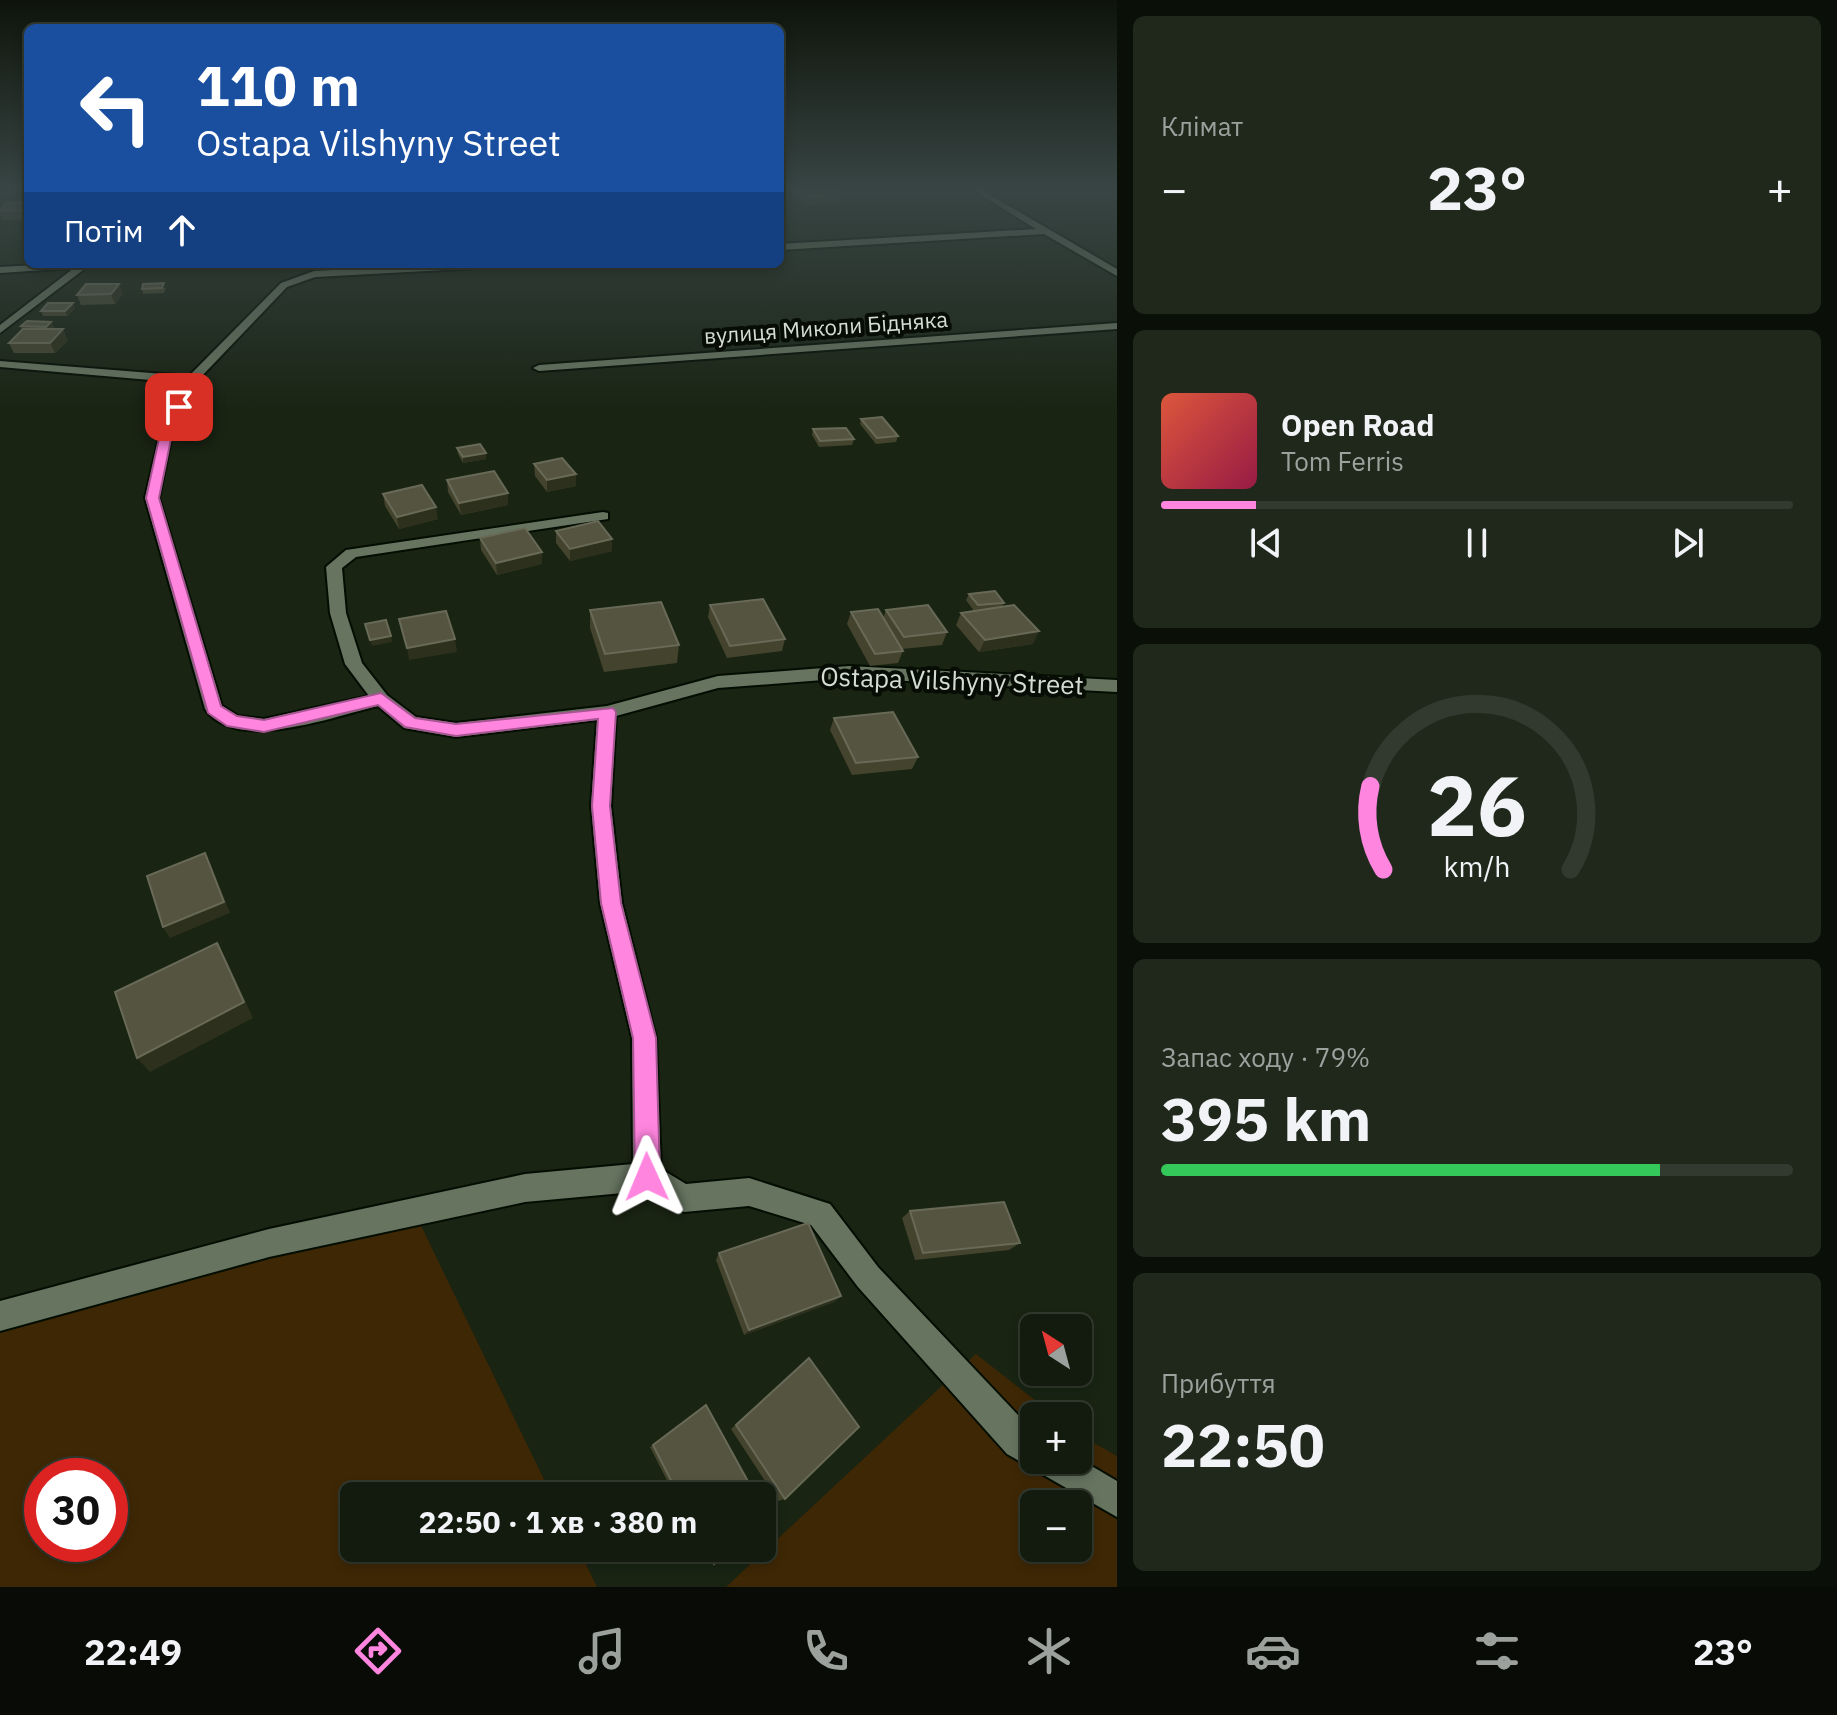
<!DOCTYPE html>
<html lang="uk">
<meta charset="utf-8">
<style>
:root{--surface:#131b0e;--page:#20281c;--text:#f1f3f6;--muted:#9da19e;--line:#32392e;--accent:#ff85df}
body{margin:0;font-family:"IBM Plex Sans",sans-serif;background:var(--page);color:var(--text);height:100vh;display:flex;flex-direction:column;font-size:30px;white-space:nowrap}
*{box-sizing:border-box;margin:0}
p{font-size:26px;color:var(--muted)}
.icon{flex:none;width:44px;height:44px;fill:none;stroke:currentColor;stroke-width:2;stroke-linecap:round;stroke-linejoin:round}
.map{position:relative;flex:1;overflow:hidden}
.details{display:flex;flex-direction:column;gap:16px;padding:16px;background:#0a0f08;width:720px}
.details>*{flex:none}
.hud{position:absolute;left:24px;top:24px;width:760px;height:244px;border-radius:12px;box-shadow:0 4px 12px #0003,0 0 0 2px var(--line);background:#1a4fa0;color:#fff;overflow:hidden}
.needle{width:52px;rotate:324deg}
.controls{position:absolute;left:1020px;top:1314px;display:grid;gap:16px}
.controls a{display:grid;place-items:center;width:72px;height:72px;border-radius:12px;background:var(--surface);box-shadow:0 4px 12px #0003,0 0 0 2px var(--line);font-size:40px}
.speed{position:absolute;left:24px;top:1458px;display:flex;gap:16px;font-size:40px;font-weight:700;text-align:center}
.speed>*{display:grid;place-content:center;width:104px;height:104px;border-radius:50%;background:var(--surface);box-shadow:0 4px 12px #0003,0 0 0 2px var(--line);line-height:1}
.speed .limit{border:12px solid #d22;background:#fff;color:#111}
.pin{position:absolute;display:grid;place-items:center;width:68px;height:68px;color:#fff;margin:-34px;border-radius:16px;box-shadow:0 4px 12px #0006}
.me{position:absolute;width:88px;margin:-44px;rotate:359deg;stroke-linejoin:round;filter:drop-shadow(0 0 6px #0008)}
.turn{display:flex;align-items:center;gap:28px;height:168px;padding:0 40px;font-size:36px}
.turn .icon{width:104px;height:104px;stroke-width:2.5}
.turn b{display:block;font-size:56px;line-height:68px}
.then{display:flex;align-items:center;height:76px;padding:0 40px;background:#0003;gap:16px;font-size:30px}
.big{font-size:60px;font-weight:700;line-height:1.1}
.details .card{flex:1;display:flex;flex-direction:column;justify-content:center;gap:12px;min-width:0;padding:0 28px;border-radius:12px;background:var(--page)}
.details .dial{align-items:center;gap:0}
.dial svg{height:208px;overflow:visible;fill:none;stroke:var(--line);stroke-width:7;stroke-linecap:round;text-anchor:middle}
.dial text{fill:var(--text);stroke:none}
.song{display:flex;align-items:center;gap:24px}
.cover{width:96px;height:96px;border-radius:12px;background:linear-gradient(135deg,hsl(10 70% 55%),hsl(340 70% 35%))}
.played{height:8px;border-radius:4px;background:linear-gradient(90deg,var(--accent) 15%,var(--line) 15%)}
.keys{display:flex;justify-content:space-around;direction:ltr}
.heat{display:flex;justify-content:space-between;align-items:center;font-size:44px;direction:ltr}
.charge{height:12px;border-radius:6px;background:linear-gradient(90deg,#34c759 79%,var(--line) 0)}
.trip{position:absolute;left:340px;top:1482px;width:436px;height:80px;border-radius:12px;background:var(--surface);box-shadow:0 4px 12px #0003,0 0 0 2px var(--line);font-weight:700;line-height:80px;text-align:center}
.tab-bar{display:flex;height:128px;justify-content:space-around;align-items:center;background:#080b06;color:var(--muted)}
.tab-bar .icon{width:56px;height:56px}
.tab-bar .selected{color:var(--accent)}
.tab-bar b{font-size:36px;color:var(--text)}
main{display:flex;flex:1;min-height:0}
.map>svg:first-child{display:block}
.green{fill:#3e2705;fill-rule:evenodd}
.lines{fill:none;stroke-linecap:round;stroke-linejoin:round}
.street-casing{stroke:#040d02;stroke-width:4}
.street{fill:#667460;fill-rule:evenodd}
.wall{fill:#44442e}
.shaded-wall{fill:#2c301c}
.building{fill:#545440;stroke:#686a57;stroke-width:2}
.route{fill:#ff85df;stroke:#a65691;stroke-width:2}
.labels{text-anchor:middle;dominant-baseline:central;stroke-width:8;stroke-linejoin:round;paint-order:stroke}
.far-street-label{font-size:22px;fill:#d5ddd2;stroke:#070c05}
.street-label{font-size:26px;fill:#d5ddd2;stroke:#070c05}
</style>
<main>
<div class="map">
<svg width="1117" height="1587" viewBox="0 0 1117 1587">
<rect width="100%" height="100%" fill="#192413"/>
<g class="green">
<path d="M412,1207L552,1496H354V1548H578L597,1587H0V1320ZM42,1476H110V1544H42Z"/>
<path d="M976,1354L1055,1416H1034V1460H1078V1434L1117,1456V1587H726ZM1034,1504H1078V1548H1034Z"/>
</g>
<g class="lines">
<defs>
<g id="street">
<polygon points="971,189 980,189 1117,269 1117,276 1044,234 780,250 780,244 1036,229"/>
<polygon points="53,264 91,264 0,333 0,325 74,268 0,273 0,267"/>
<path d="M447,264H505L500,267L315,277L287,287L197,381L172,434L159,498L222,706L238,716L264,719L369,696L345,664L330,613L326,567L346,550L603,512L608,513V519L356,557L342,568L346,613L362,663L387,695L416,717L456,723L607,706L718,676L849,666L1117,680V692L849,678L718,688L616,716L611,806L622,903L656,1038L661,1169L686,1184L749,1178L830,1204L878,1267L1034,1432V1460L1078,1458L1117,1481V1517L1007,1454L858,1287L811,1225L749,1206L684,1212L645,1191L525,1202L269,1257L0,1331V1301L269,1229L525,1174L633,1164L632,1038L600,903L591,806L597,720L456,737L404,728L378,706C334,716 237,754 205,709L145,498L160,434L185,383L0,367V361L189,376L281,283L314,271Z"/>
<polygon points="1117,323 1117,329 539,371 533,368 539,365"/>
</g>
</defs>
<use href="#street" class="street-casing"/>
<use href="#street" class="street"/>
</g>
<g class="wall">
<polygon points="791,189 833,189 841,195 839,203 807,205 791,192"/>
<polygon points="28,202 28,219 2,220 0,214 0,210"/>
<polygon points="166,288 164,293 143,294 142,289"/>
<polygon points="123,294 115,304 81,305 77,295"/>
<polygon points="75,308 67,316 43,316 41,311"/>
<polygon points="51,322 54,327 52,329 68,340 55,353 14,353 9,343 22,330 21,326"/>
<polygon points="861,419 898,436 896,442 876,444 860,424"/>
<polygon points="813,429 854,439 852,445 819,447 812,435"/>
<polygon points="457,448 486,453 486,459 463,463 458,454"/>
<polygon points="534,464 576,474 576,486 547,492 535,476"/>
<polygon points="447,480 508,505 461,515 448,492"/>
<polygon points="383,494 438,519 399,529 385,506"/>
<polygon points="556,531 612,551 570,561 556,543"/>
<polygon points="480,538 542,564 497,575 481,550"/>
<polygon points="969,594 1004,603 1002,607 1033,644 979,652 956,625 961,613 974,611 966,600"/>
<polygon points="710,605 785,639 782,651 727,658 708,617"/>
<polygon points="590,610 679,645 677,663 604,672 590,628"/>
<polygon points="886,610 947,632 942,645 902,649 903,651 898,663 870,666 847,624 851,612 883,618"/>
<polygon points="834,718 918,757 912,769 852,775 830,730"/>
<polygon points="910,1211 1020,1243 1009,1250 915,1260 902,1218"/>
<polygon points="719,1253 841,1296 834,1302 744,1335 716,1260"/>
<polygon points="809,1358 785,1499 778,1501 731,1429"/>
<polygon points="653,1445 756,1496 675,1496 650,1447"/>
<polygon points="702,1548 734,1548 714,1564 710,1564"/>
</g>
<g class="shaded-wall">
<polygon points="119,284 123,294 115,304 111,294"/>
<polygon points="73,303 75,308 67,316 65,311"/>
<polygon points="51,322 54,327 48,332 46,327"/>
<polygon points="63,329 68,340 55,353 50,343"/>
<polygon points="486,453 486,459 463,463 463,457"/>
<polygon points="576,474 576,486 547,492 547,480"/>
<polygon points="508,493 508,505 461,515 459,503"/>
<polygon points="436,507 438,519 399,529 397,517"/>
<polygon points="612,539 612,551 570,561 570,549"/>
<polygon points="542,552 542,564 497,575 496,563"/>
<polygon points="1039,631 1033,644 979,652 985,640"/>
<polygon points="391,636 392,642 372,646 370,640"/>
<polygon points="455,639 457,652 409,660 407,648"/>
<polygon points="205,853 211,865 230,913 170,938 163,927"/>
<polygon points="217,943 226,959 253,1018 150,1072 137,1058"/>
<polygon points="841,1296 834,1302 744,1335 749,1330"/>
</g>
<g class="building">
<polygon points="799,189 833,189 841,195 809,197"/>
<polygon points="28,202 28,208 27,210 0,211 6,203"/>
<polygon points="164,283 162,288 142,289 143,284"/>
<polygon points="86,284 119,284 111,294 77,295"/>
<polygon points="48,303 73,303 65,311 41,311"/>
<polygon points="27,321 51,322 46,327 21,326"/>
<polygon points="23,329 63,329 50,343 9,343"/>
<polygon points="882,417 898,436 877,438 861,419"/>
<polygon points="846,428 854,439 820,441 813,429"/>
<polygon points="480,444 486,453 463,457 457,448"/>
<polygon points="562,458 576,474 547,480 534,464"/>
<polygon points="494,471 508,493 459,503 447,480"/>
<polygon points="422,485 436,507 397,517 383,494"/>
<polygon points="598,521 612,539 570,549 556,531"/>
<polygon points="525,528 542,552 496,563 480,538"/>
<polygon points="995,591 1004,603 978,605 969,594"/>
<polygon points="763,599 785,639 730,646 710,605"/>
<polygon points="661,602 679,645 605,654 590,610"/>
<polygon points="928,605 947,632 904,637 886,610"/>
<polygon points="1014,605 1039,631 985,640 961,613"/>
<polygon points="878,609 903,651 875,654 851,612"/>
<polygon points="446,611 455,639 407,648 399,619"/>
<polygon points="386,620 391,636 370,640 365,624"/>
<polygon points="893,712 918,757 856,763 834,718"/>
<polygon points="205,853 224,902 163,927 147,876"/>
<polygon points="217,943 244,1002 137,1058 115,992"/>
<polygon points="1004,1202 1020,1243 923,1253 910,1211"/>
<polygon points="808,1223 841,1296 749,1330 719,1253"/>
<polygon points="809,1358 859,1427 785,1499 736,1425"/>
<polygon points="706,1405 756,1496 679,1496 653,1445"/>
<polygon points="762,1506 769,1519 762,1525"/>
<polygon points="706,1548 734,1548 714,1564"/>
</g>
<linearGradient id="sky" x2="0" y2="1"><stop stop-color="#0e140a"/><stop offset="0.46" stop-color="#384544"/><stop offset="1" stop-color="#384544" stop-opacity="0"/></linearGradient>
<rect width="1117" height="411" fill="url(#sky)"/>
<polygon class="route" points="175,405 185,407 172,434 159,498 221,706 237,716 264,720 381,693 415,718 456,724 613,708 616,712 610,806 621,903 656,1038 660,1177 656,1185 647,1189 639,1185 635,1177 633,1038 601,903 592,806 598,719 456,736 405,727 378,705 264,732 227,726 208,713 146,498 160,434"/>
<g class="labels">
<g class="far-street-label">
<text transform="translate(826 327) rotate(-4)">вулиця Миколи Бідняка</text>
</g>
<g class="street-label">
<text transform="translate(952 680) rotate(2)">Ostapa Vilshyny Street</text>
</g>
</g>
</svg>
<div class="controls">
<a><svg class="needle" viewBox="-14 -14 28 28"><path d="M0-13l5 13h-10z" fill="#e53935"/><path d="M0 13l5-13h-10z" fill="#9da19e"/></svg></a>
<a>+</a>
<a>−</a>
</div>
<div class="speed"><div class="limit">30</div></div>
<div class="pin" style="left:179px;top:407px;background:#d93025"><svg class="icon" aria-label="arrive" viewBox="0 0 24 24"><path d="M6 21V4h12l-3 4 3 4H6"/></svg></div>
<svg class="me" style="left:647px;top:1177px" viewBox="-20 -20 40 40"><path d="M0-17L14 15 0 8-14 15z" fill="#ff85df" stroke="#fff" stroke-width="4"/></svg>
<div class="trip">22:50 · 1 хв · 380 m</div>
<div class="hud">
<div class="turn"><svg class="icon" aria-label="left" viewBox="0 0 24 24"><path d="M17 20v-9H6M10 6l-5 5 5 5"/></svg><div><b>110 m</b>Ostapa Vilshyny Street</div></div>
<div class="then">Потім<svg class="icon" aria-label="ahead" viewBox="0 0 24 24"><path d="M12 20V5M6 11l6-6 6 6"/></svg></div>
</div>
</div>
<section class="details">
<div class="card"><p>Клімат</p>
<div class="heat"><a>−</a><b class="big">23°</b><a>+</a></div>
</div>
<div class="card">
<div class="song"><i class="cover"></i><div><b>Open Road</b><p>Tom Ferris</p></div></div>
<div class="played"></div>
<div class="keys"><svg class="icon" aria-label="previous" viewBox="0 0 24 24"><path d="M18 5L8 12l10 7zM5 5v14"/></svg><svg class="icon" aria-label="pause" viewBox="0 0 24 24"><path d="M8 5v14M16 5v14"/></svg><svg class="icon" aria-label="next" viewBox="0 0 24 24"><path d="M6 5l10 7-10 7zM19 5v14"/></svg></div>
</div>
<div class="card dial"><svg viewBox="0 0 100 80">
<path d="M14 69A42 42 0 1 1 86 69"/>
<path d="M14 69A42 42 0 0 1 9 37" stroke="#ff85df"/>
<text x="50" y="56" font-size="32" font-weight="700">26</text>
<text x="50" y="72" font-size="11">km/h</text>
</svg></div>
<div class="card"><p>Запас ходу · 79%</p><b class="big">395 km</b><div class="charge"></div></div>
<div class="card"><p>Прибуття</p><b class="big">22:50</b></div>
</section>
</main>
<nav class="tab-bar">
<b>22:49</b>
<svg class="icon selected" aria-label="directions" viewBox="0 0 24 24"><path d="M12 3l9 9-9 9-9-9zM9 14v-3h6M13 9l2 2-2 2"/></svg>
<svg class="icon" aria-label="music" viewBox="0 0 24 24"><path d="M9 18V5l10-2v13"/><circle cx="6" cy="18" r="3"/><circle cx="16" cy="16" r="3"/></svg>
<svg class="icon" aria-label="phone" viewBox="0 0 24 24"><path d="M5 4h4l2 5-3 2q2 4 5 5l2-3 5 2v4C11 20 4 13 5 4z"/></svg>
<svg class="icon" aria-label="climate" viewBox="0 0 24 24"><path d="M12 3v18M4 7l16 10M4 17L20 7"/></svg>
<svg class="icon" aria-label="car" viewBox="0 0 24 24"><path d="M5 17H2v-5l4-1 3-4h7l3 4 3 1v5h-3M9 17h6M6 11h13"/><circle cx="7" cy="17" r="2"/><circle cx="17" cy="17" r="2"/></svg>
<svg class="icon" aria-label="filters" viewBox="0 0 24 24"><path d="M4 7h16M4 17h16"/><circle cx="9" cy="7" r="2"/><circle cx="15" cy="17" r="2"/></svg>
<b>23°</b>
</nav>
